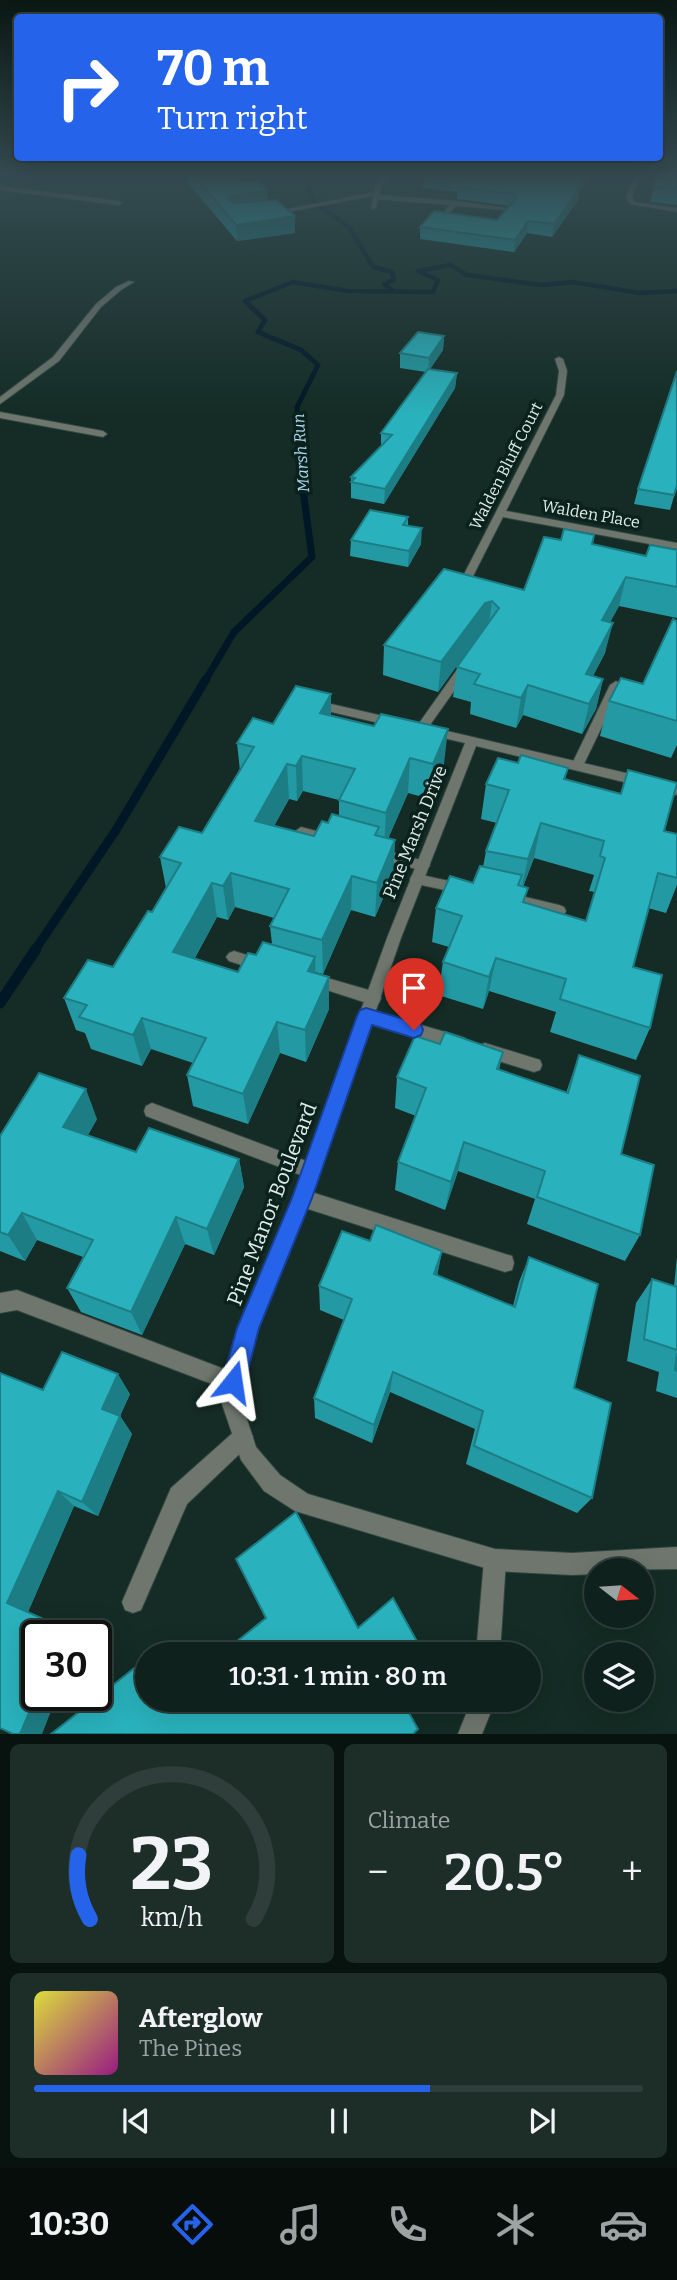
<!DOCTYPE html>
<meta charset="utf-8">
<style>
:root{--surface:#0f211c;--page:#1d2e29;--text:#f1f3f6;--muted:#9ba3a3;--line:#2f3e3b;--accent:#2563eb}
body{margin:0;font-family:Bitter,serif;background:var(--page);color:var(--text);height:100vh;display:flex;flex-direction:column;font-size:26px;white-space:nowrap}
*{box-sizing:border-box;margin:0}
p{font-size:23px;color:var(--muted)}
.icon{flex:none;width:38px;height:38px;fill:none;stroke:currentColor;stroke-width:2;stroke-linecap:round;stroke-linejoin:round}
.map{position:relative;height:1734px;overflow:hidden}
.drawer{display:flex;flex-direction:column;gap:10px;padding:10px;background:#08120f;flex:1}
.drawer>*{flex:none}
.top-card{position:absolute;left:14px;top:14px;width:649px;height:147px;border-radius:7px;box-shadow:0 7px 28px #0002,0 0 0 2px var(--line);background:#2563eb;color:#fff;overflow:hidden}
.needle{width:46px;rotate:107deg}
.buttons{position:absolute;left:584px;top:1558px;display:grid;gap:14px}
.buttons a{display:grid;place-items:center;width:70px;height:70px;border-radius:50%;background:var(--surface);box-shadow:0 7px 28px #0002,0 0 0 2px var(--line);font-size:35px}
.speed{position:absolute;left:21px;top:1620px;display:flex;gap:14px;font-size:35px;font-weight:700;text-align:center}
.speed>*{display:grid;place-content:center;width:91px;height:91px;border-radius:50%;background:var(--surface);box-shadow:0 7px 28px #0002,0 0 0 2px var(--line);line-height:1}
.speed .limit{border:4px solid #111;border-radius:10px;background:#fff;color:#111}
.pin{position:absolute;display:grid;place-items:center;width:60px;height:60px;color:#fff;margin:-72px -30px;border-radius:50% 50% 50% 0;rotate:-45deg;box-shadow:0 0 7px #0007}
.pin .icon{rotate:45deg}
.me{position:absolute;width:77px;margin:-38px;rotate:15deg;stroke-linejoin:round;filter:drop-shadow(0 0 5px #0008)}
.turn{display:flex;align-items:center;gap:24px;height:147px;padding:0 28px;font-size:32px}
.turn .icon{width:91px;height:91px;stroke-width:2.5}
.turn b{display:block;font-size:49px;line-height:60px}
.big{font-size:52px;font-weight:600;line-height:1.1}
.drawer .card{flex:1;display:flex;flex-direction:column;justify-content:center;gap:10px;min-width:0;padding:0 24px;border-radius:10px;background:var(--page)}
.drawer .dial{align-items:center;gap:0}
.dial svg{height:182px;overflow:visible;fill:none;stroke:var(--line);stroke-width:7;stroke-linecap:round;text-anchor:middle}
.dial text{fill:var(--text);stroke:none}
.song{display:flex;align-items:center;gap:21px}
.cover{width:84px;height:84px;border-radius:10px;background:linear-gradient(135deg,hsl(60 70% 55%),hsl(310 70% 35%))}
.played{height:7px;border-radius:4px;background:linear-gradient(90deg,var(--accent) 65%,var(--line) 65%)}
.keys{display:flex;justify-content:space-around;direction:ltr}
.heat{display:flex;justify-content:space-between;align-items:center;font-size:38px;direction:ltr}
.drawer .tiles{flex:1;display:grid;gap:10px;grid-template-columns:1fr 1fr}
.card:last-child{grid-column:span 2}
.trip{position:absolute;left:135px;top:1642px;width:406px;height:70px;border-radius:35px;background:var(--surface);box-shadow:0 7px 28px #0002,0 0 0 2px var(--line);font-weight:600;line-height:70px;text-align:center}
.tabs{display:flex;height:112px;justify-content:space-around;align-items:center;background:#060d0b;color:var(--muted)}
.tabs .icon{width:49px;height:49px}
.tabs .current{color:var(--accent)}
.tabs b{font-size:32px;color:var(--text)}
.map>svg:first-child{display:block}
.built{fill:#15362c}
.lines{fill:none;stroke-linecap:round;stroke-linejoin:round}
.stream-far4{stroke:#001826;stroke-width:4.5}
.stream-far3{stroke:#001826;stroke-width:5}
.stream-far2{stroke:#001826;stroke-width:7}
.stream-far1{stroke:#001826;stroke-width:9}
.stream{stroke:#001826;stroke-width:11}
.lane-casing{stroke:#304740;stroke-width:2}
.street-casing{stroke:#304740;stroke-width:2}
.lane{fill:#6f766e;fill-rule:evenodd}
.street{fill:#6f766e;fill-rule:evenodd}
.wall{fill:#2399a3;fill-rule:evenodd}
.shaded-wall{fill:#1d7d84}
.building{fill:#29b2bd;stroke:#1d7d84;stroke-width:2}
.route{fill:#2563eb;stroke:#184099;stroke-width:2}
.labels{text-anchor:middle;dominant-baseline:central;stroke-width:7;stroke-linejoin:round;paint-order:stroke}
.far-water-label{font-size:16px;font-style:italic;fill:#b0daf3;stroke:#0a221b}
.far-street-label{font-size:16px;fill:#dfede8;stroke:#0a221b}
.street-label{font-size:18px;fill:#dfede8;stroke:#0a221b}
.near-street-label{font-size:21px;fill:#dfede8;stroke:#0a221b}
</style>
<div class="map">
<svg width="677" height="1734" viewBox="0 0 677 1734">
<rect width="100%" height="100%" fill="#142c25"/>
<polygon class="built" points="635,173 677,173 677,211 623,207"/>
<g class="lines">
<g class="stream-far4">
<polyline points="315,203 308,188 317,173"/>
<polyline points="321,208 349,227 373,267 392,272 394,280 384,284 392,290"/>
<polyline points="248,304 245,301 293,282 347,291 433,292 438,280 418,271 450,265 467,275 541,285 573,282 639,293 677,291"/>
</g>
<polyline class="stream-far3" points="246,302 265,320 258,332 301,350 318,365 297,407 300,469"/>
<polyline class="stream-far2" points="205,681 234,632 312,557 300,468"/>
<polyline class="stream-far1" points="35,950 116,830 206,679"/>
<polyline class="stream" points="0,1003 36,949"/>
<defs>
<g id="lane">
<polygon points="635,173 641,173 632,197 634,202 677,208 677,212 630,204 626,197"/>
<polygon points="376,192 379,194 377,195 455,201 513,209 502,222 499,220 506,210 456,206 442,221 448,223 445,225 435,222 450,205 375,199 372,196 271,215 268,213"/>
<polygon points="465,663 471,667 425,732 417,732 415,729 417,726 461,664"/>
<polygon points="616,681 622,685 583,766 577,770 572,769 571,766 610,685"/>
<polygon points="301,827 335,836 337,840 330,845 296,836 294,832"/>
<polygon points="377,848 428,862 430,866 423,871 372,857 370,853"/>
<polygon points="417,874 463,884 468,885 470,889 468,893 463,894 412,883 410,879 412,875"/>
<polygon points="521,896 559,905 564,907 566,911 564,915 559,917 516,906 514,902 516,898"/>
<polygon points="234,951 265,961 268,965 265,969 260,971 229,961 226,957 229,953"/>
<polygon points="310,973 379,993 381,998 379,1003 373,1005 305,983 302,979 305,975"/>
<polygon points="366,1009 459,1036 465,1038 467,1043 465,1048 459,1050 360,1021 358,1016 360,1011"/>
<polygon points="485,1043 540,1060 542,1065 540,1070 534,1072 479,1055 477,1050 479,1045"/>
<polygon points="152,1103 317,1165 320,1171 317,1177 311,1179 146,1116 144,1111 146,1106"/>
<polygon points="302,1189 505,1254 512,1256 514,1263 512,1270 505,1272 302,1207 296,1204 293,1198 296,1192"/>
<polygon points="17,1290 240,1375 243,1382 240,1389 233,1392 17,1310 0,1313 0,1293"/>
<polygon points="243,1427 250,1430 253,1437 250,1444 187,1504 141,1610 133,1613 125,1610 122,1602 171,1488 236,1430"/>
<polygon points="495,1549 503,1552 506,1560 500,1654 476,1654 484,1560 487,1552"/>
<polygon points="472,1699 496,1699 482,1734 458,1734"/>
</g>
<g id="street">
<polygon points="385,173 391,173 381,187 376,208 371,209 375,187"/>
<polygon points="0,186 119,201 122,203 119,205 0,190"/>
<polygon points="129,281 134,282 121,290 101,307 59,361 0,404 0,397 53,357 96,304 116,287"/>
<polygon points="559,357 563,359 567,371 564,395 506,511 677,543 677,549 503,517 469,584 464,587 460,586 459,584 556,395 559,371 555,359"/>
<polygon points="0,412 103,431 107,434 103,437 0,418"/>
<polygon points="314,700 396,719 402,723 396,727 310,707 308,704 310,701"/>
<polygon points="430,727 677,785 677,795 476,746 401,938 311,1198 258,1328 243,1382 242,1404 256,1447 280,1475 308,1494 495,1549 572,1553 677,1547 677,1569 597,1570 597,1574 572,1575 495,1571 295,1511 264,1491 241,1460 222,1404 223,1382 238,1328 293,1198 387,938 465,743 426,734 424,731"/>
</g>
</defs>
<use href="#lane" class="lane-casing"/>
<use href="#street" class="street-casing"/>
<use href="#lane" class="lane"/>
<use href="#street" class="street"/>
</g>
<g class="wall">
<polygon points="187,173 233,173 242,182 267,191 267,200 295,233 237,241 188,183"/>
<polygon points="427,173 591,173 579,193 578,200 552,237 527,233 514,252 420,239 420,227 497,220 510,206 457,199 457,192 423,188 424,177"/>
<polygon points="677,173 677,205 650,202 654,186"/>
<polygon points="444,336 443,350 430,369 457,373 455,388 384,504 351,498 351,477 381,446 381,433 426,372 400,368 400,353"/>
<polygon points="677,486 670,510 634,504 638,489"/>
<polygon points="408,517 408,525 421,544 408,567 350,556 351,540"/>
<polygon points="592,544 646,556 677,550 677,618 619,606 610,622 605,653 593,676 603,679 596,709 582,734 523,715 516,728 470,714 471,702 453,697 457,667 481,632 438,692 383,675 384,645 444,569 524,590"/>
<polygon points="677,621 677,745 671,758 600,736 609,701 643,684"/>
<path d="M331,694V716L444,764L430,799L408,793L388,839L395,840L393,875L375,917L351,910L323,974L315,972V973L329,977V1009L306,1062L280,1053L248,1124L193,1106L187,1075L193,1063L151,1049L142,1066L91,1049L85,1033L76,1030L64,998L113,967L152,912L166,888L160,857L202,833L240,771L237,743ZM303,791L339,800V816L328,823L314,836L274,826L289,799L297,801ZM235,907L274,918L270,926L272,944L256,955L238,972L195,958L217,917L228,920Z"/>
<path d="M518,763L568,768L565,779L664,831L677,834V885L666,913L648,908L633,967L650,1028L636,1060L550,1032L556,1012L489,991L483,1009L438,995L443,962L449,947L432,942L436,908L473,883L483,867L486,851L497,823L481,819L486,784ZM534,858L594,875L589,891L595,892L586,921L525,902L523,887Z"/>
<polygon points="440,1044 503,1052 499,1070 566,1093 579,1055 621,1154 640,1235 625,1261 527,1224 535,1199 458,1171 445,1210 395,1190 398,1162 416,1116 395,1108 397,1077"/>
<polygon points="97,1119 88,1135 136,1152 239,1159 244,1187 214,1255 185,1244 142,1335 81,1312 67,1288 83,1257 37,1240 25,1261 0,1251 0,1136"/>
<polygon points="370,1241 442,1251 437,1275 513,1306 519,1282 529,1257 574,1388 592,1498 577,1513 466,1464 475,1429 390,1392 372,1443 315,1418 314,1398 344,1320 320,1310 319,1286"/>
<polygon points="677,1257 677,1398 656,1391 659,1372 627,1361 636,1303 652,1279 674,1286"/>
<polygon points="43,1390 130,1394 120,1416 132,1434 98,1516 74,1506 28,1612 81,1636 37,1636 0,1728"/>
</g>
<g class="shaded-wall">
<polygon points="586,173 591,173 579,193 578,200 552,237 554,224"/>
<polygon points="267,191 268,207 232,212 228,199 230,196"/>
<polygon points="295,216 295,233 237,241 236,225"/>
<polygon points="528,221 527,233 514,252 515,240"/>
<polygon points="444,336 443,350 428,372 429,358"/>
<polygon points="457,373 455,388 384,504 385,489"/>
<polygon points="422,528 421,544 408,567 409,551"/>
<polygon points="626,577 619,606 595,650 602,620"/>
<polygon points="492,601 488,631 481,632 438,692 441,662 485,603"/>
<polygon points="613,623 605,653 580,701 586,674"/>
<polygon points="603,679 596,709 582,734 589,704"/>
<polygon points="528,685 523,715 516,728 521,698"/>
<polygon points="331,694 331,729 320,713"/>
<polygon points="448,729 444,764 430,799 433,764"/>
<polygon points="302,756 303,791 297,801 296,766"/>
<polygon points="410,758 408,793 384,847 386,813"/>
<polygon points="287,764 289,799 258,855 255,821"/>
<polygon points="541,823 534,858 520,894 528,859"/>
<polygon points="395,840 393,875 375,917 377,883"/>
<polygon points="231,873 235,907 228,920 223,886"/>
<polygon points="352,876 351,910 323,974 322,940"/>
<polygon points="212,883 217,917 180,985 173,952"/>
<polygon points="315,957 316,990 308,971"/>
<polygon points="496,958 489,991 483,1009 489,977"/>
<polygon points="329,977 329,1009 306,1062 305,1030"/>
<polygon points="142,1018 151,1049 142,1066 133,1035"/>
<polygon points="277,1022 280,1053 248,1124 243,1094"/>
<polygon points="86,1089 97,1119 76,1156 63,1127"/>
<polygon points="464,1142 458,1171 445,1210 451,1182"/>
<polygon points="239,1159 244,1187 214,1255 207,1229"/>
<polygon points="22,1213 37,1240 25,1261 8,1235"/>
<polygon points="176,1217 185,1244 142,1335 131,1312"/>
<polygon points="442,1251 437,1277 434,1274"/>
<polygon points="393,1372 390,1392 372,1443 374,1425"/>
<polygon points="118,1374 130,1394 120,1416 132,1434 98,1516 82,1502 102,1409"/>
<polygon points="58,1491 74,1506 28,1612 81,1636 61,1636 7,1603"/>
<polygon points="37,1694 37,1696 57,1696 42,1734 20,1734"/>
</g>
<g class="building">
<polygon points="192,173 233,173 242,182 255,181 262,184 267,191 230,196 228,199 234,203 276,200 295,216 236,225"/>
<polygon points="427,173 586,173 577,187 580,188 554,224 528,221 515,240 420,227 434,211 497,220 516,199 515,194 458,187 463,181 424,177"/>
<polygon points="658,173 677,173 677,188 654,186"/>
<polygon points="418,332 444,336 429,358 400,353"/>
<polygon points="428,369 457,373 385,489 351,482 355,478 351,477 392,435 381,433"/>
<polygon points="677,371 677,485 674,495 638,489"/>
<polygon points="370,510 408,517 403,525 422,528 409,551 351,540"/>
<polygon points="564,529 594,535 592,544 646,556 650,545 677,550 677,587 626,577 602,620 613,623 586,674 603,679 589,704 528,685 521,698 474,684 480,674 457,667 499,608 492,601 485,603 441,662 384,645 444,569 524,590 544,537 561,540"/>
<polygon points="673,619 677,621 677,721 609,701 621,678 643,684"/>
<polygon points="296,686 331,694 320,713 374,726 381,714 448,729 433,764 410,758 386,813 339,800 355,769 302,756 296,766 287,764 255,821 314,836 322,821 328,823 332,814 379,827 375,835 395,840 377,883 352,876 322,940 270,926 289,889 231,873 223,886 212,883 173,952 238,972 248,953 256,955 263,942 315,957 308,971 329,977 305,1030 277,1022 243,1094 187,1075 206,1038 142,1018 133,1035 79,1017 87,1005 64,998 88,960 113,967 148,911 152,912 181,863 160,857 179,827 202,833 254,747 237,743 253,718 273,724"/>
<polygon points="521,755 568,768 564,779 621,794 628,770 677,783 664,831 677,834 677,878 658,873 633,967 662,975 650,1028 560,999 566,979 496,958 489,977 443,962 462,916 436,908 450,876 473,883 480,866 522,875 518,885 528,888 523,902 586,921 605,858 600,856 604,841 541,823 528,859 486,851 509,790 486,784 498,758 518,763"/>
<polygon points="445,1032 503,1052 497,1069 568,1093 579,1055 640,1076 621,1154 654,1165 640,1235 537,1197 545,1171 464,1142 451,1182 398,1162 426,1088 397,1077 415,1036 440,1044"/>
<polygon points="39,1073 86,1089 63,1127 136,1152 149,1128 239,1159 207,1229 176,1217 131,1312 67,1288 93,1240 22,1213 8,1235 0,1232 0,1136"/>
<polygon points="376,1225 442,1251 434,1274 515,1307 529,1257 598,1284 574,1388 611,1403 592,1498 474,1446 483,1411 393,1372 374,1425 314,1398 352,1299 319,1286 342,1231 370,1241"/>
<polygon points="652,1279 677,1287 677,1350 644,1339"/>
<polygon points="62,1352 118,1374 102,1409 120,1416 82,1502 58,1491 7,1603 64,1628 61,1636 37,1636 37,1694 20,1734 13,1734 0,1728 0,1373 43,1390"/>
<polygon points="677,1353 677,1371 675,1370"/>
<polygon points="296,1512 358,1628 393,1598 424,1654 221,1654 266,1618 236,1559"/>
<polygon points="147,1658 147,1699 409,1699 404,1704 418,1729 413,1734 51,1734"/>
</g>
<linearGradient id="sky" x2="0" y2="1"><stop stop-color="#0b1814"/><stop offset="0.42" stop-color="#344b51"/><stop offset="1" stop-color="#344b51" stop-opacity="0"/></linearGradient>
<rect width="677" height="416" fill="url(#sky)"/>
<polygon class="route" points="366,1008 421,1024 423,1030 421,1035 414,1038 372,1025 312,1198 259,1328 245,1382 241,1390 233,1394 225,1390 222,1382 237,1328 292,1198 357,1016 360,1010"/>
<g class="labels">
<g class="far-water-label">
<text transform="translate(301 453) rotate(-94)">Marsh Run</text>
</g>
<g class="far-street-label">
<text transform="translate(506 466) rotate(-63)">Walden Bluff Court</text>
<text transform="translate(591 514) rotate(10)">Walden Place</text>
</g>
<g class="street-label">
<text transform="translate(415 832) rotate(-68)">Pine Marsh Drive</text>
</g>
<g class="near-street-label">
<text transform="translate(272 1204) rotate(-69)">Pine Manor Boulevard</text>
</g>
</g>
</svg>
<div class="buttons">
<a><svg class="needle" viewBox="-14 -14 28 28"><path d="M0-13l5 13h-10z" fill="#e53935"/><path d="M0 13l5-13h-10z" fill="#9ba3a3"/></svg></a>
<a><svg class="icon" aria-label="layers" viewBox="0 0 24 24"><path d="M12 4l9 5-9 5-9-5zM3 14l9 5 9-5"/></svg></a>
</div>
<div class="speed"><div class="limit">30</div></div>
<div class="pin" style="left:414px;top:1030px;background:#d93025"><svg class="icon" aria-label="arrive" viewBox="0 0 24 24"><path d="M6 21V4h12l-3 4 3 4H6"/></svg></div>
<svg class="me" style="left:233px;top:1382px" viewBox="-20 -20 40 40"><path d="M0-17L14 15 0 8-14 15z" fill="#2563eb" stroke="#fff" stroke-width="4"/></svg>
<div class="trip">10:31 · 1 min · 80 m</div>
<div class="top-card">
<div class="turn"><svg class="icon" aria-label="right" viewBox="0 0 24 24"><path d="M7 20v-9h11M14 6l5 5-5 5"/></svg><div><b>70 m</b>Turn right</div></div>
</div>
</div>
<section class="drawer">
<div class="tiles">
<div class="card dial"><svg viewBox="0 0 100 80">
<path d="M14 69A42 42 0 1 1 86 69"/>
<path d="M14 69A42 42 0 0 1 9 41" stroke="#2563eb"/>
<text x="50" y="56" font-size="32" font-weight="700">23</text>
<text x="50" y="72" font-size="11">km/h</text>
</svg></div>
<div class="card"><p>Climate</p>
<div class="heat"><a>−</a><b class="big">20.5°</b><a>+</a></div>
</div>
<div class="card">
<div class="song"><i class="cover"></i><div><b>Afterglow</b><p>The Pines</p></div></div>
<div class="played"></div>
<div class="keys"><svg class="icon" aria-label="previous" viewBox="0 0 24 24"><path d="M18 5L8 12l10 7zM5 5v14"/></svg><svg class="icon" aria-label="pause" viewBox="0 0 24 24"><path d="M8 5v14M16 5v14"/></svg><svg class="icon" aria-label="next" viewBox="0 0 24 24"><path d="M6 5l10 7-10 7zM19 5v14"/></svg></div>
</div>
</div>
</section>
<nav class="tabs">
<b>10:30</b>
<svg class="icon current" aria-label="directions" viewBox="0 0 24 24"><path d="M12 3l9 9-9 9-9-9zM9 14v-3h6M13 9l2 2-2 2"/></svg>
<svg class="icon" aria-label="music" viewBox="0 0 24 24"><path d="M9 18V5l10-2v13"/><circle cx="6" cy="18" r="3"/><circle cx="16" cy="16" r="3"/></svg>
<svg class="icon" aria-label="phone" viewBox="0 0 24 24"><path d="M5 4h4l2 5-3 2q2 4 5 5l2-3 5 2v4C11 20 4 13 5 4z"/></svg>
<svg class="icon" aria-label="climate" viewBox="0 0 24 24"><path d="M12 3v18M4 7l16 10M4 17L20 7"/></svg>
<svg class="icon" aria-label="car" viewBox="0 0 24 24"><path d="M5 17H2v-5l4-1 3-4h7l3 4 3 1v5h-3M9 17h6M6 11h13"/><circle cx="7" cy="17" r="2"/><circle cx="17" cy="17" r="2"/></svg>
</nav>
